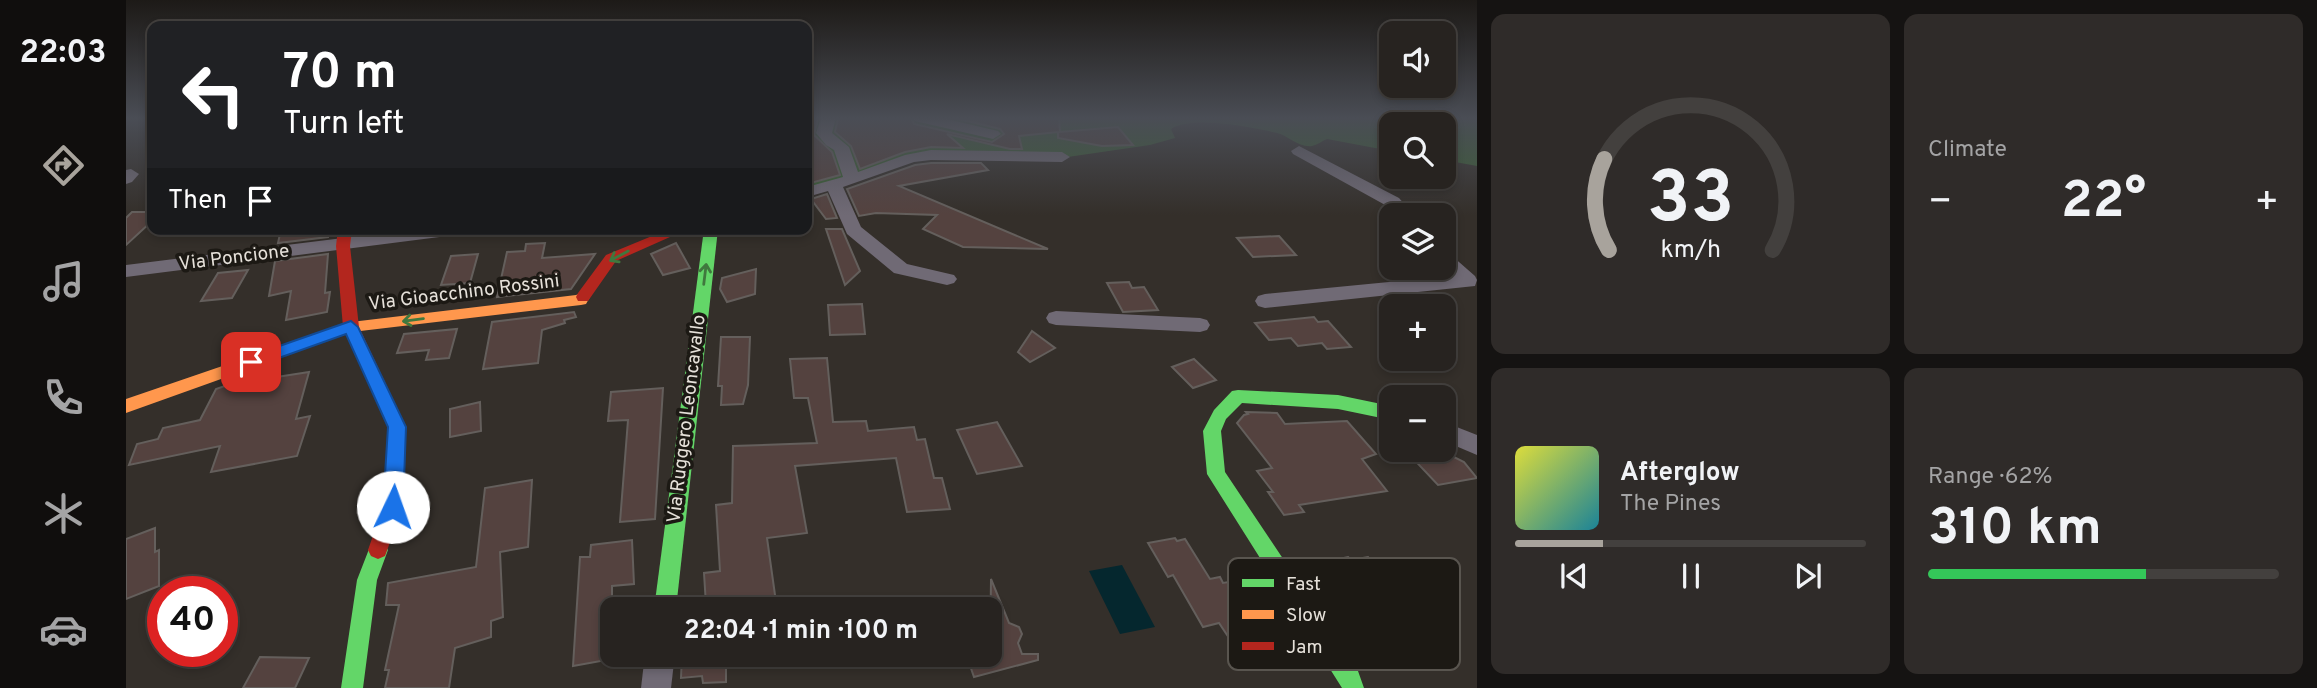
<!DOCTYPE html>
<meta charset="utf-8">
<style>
:root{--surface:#272320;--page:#2f2b29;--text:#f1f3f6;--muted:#a4a4a5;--line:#43403e;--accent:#a8a39c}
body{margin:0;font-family:Overpass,sans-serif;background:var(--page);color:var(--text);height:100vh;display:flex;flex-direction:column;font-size:26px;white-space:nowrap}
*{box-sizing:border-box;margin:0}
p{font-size:23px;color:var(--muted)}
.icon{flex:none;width:38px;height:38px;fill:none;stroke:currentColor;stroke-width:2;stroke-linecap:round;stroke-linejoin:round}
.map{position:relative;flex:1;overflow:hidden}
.sheet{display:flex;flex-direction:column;gap:14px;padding:14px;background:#151312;width:840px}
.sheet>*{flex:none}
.hud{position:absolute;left:21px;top:21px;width:665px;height:214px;border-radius:14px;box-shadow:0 4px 10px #0003,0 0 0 2px var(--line);background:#202124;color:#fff;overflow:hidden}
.tools{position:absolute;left:1253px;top:21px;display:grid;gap:14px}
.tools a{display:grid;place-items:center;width:77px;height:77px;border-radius:14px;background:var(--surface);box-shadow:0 4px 10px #0003,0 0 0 2px var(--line);font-size:35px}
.speed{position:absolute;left:21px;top:576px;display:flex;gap:14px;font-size:35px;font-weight:700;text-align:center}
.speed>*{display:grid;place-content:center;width:91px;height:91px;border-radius:50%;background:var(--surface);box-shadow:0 4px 10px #0003,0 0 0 2px var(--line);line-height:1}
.speed .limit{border:10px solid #d22;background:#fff;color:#111}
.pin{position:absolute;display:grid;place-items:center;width:60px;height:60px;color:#fff;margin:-30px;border-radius:14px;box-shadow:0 4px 10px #0006}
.me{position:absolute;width:77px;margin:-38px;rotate:3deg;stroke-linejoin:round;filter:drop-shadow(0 0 5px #0008)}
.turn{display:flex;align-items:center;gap:24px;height:147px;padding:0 21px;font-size:32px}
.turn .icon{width:91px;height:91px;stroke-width:2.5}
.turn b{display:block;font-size:49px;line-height:60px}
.then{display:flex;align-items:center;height:66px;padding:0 21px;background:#0003;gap:14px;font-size:26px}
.big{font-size:52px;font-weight:700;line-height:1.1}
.sheet .card{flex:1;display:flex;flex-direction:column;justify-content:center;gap:10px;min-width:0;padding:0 24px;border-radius:14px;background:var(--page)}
.sheet .dial{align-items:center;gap:0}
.dial svg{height:182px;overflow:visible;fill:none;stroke:var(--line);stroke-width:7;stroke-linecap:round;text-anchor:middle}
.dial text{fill:var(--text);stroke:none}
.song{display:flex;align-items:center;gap:21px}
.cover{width:84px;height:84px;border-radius:10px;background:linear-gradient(135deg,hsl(60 70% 55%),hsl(190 70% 35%))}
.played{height:7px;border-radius:4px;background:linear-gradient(90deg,var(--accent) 25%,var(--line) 25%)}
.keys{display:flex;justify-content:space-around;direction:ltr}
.heat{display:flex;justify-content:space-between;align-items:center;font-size:38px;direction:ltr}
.charge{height:10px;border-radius:5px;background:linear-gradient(90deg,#34c759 62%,var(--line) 0)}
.sheet .tiles{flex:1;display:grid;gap:14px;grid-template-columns:repeat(2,1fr)}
.trip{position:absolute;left:474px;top:597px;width:402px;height:70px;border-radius:14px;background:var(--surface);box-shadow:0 4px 10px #0003,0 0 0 2px var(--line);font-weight:700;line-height:70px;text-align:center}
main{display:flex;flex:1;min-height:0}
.menu{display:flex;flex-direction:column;width:126px;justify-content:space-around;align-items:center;background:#100e0d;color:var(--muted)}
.menu .icon{width:49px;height:49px}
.menu .active{color:var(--accent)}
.menu b{font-size:32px;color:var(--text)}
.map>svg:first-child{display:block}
.green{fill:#3b5f34}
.water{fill:#05272e}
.building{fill:#54423f;stroke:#645f5c;stroke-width:2}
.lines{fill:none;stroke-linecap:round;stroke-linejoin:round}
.street{fill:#706a75;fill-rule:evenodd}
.fast{fill:#63d668;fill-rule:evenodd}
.slow{fill:#ff974d;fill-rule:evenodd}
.jam{fill:#b3261e;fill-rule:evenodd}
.oneway{stroke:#40783e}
.route{fill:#1a73e8;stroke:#114b97;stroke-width:2}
.labels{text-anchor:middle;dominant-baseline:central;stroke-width:7;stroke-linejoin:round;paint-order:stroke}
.street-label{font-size:19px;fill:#e6e1da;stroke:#1c1914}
.key{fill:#1c1914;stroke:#59554f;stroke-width:2}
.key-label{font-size:19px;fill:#e6e1da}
</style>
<main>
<nav class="menu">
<b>22:03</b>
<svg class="icon active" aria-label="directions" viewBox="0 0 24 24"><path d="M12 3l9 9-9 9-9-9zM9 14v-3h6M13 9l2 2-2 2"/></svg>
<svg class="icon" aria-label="music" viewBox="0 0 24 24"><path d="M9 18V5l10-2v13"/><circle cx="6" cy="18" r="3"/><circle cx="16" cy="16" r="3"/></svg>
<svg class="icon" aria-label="phone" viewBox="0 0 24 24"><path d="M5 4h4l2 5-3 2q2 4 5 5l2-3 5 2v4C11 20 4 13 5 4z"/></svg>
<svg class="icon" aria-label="climate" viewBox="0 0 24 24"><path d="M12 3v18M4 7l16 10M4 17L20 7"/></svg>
<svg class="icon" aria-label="car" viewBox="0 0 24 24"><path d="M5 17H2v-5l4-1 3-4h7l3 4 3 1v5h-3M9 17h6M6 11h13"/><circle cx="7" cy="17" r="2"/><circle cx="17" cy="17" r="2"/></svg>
</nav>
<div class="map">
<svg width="1351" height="688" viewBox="0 0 1351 688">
<rect width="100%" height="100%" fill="#342f2a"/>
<path class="green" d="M681,118H1351V166L1318,160V124H1265V151L1201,139C1196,141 1191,145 1186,146C1173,148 1163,136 1151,133C1125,127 1067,115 1045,129L1049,138L1024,145L928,159L791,155L705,186L681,192Z"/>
<polygon class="water" points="996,565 1029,627 994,634 963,571"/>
<g class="building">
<polygon points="681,118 692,118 688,135 706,152 714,175 681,184"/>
<polygon points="712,118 785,118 788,124 866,142 878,134 874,129 829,118 933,118 934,132 992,127 1007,145 976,146 932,138 932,132 893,136 896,149 884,149 821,134 837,148 805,147 779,152 734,169 725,146 709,132"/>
<polygon points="805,163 855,163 862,170 773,186 922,249 837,247 797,229 811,215 750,213 733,216 721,189 789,165"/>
<polygon points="701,194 711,218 700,219 685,199"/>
<polygon points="6,212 26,212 26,221 0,245 0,218"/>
<polygon points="155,229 203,229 202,237 152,243"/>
<polygon points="700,229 716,229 734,271 719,285"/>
<polygon points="1153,236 1170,255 1127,257 1111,238"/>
<polygon points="419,243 416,258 469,254 445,289 371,297 381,252 399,251 400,244"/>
<polygon points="550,243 564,268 537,275 525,254"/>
<polygon points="202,254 199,293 204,292 201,312 160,320 165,291 143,296 149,261"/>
<polygon points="352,254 344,283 315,285 325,256"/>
<polygon points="630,269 629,294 601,302 594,289 596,278"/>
<polygon points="122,270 106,298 75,301 92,273"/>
<polygon points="1003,282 1006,288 1018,287 1032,310 997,312 981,283"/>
<polygon points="736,304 739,334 704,335 702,305"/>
<polygon points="448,312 450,317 438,320 439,323 416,330 412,363 357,369 366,322"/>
<polygon points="1188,317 1192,322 1202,321 1225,347 1201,349 1196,343 1172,346 1165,338 1143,340 1129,323"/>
<polygon points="331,329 323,358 300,360 303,350 271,353 278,334"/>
<polygon points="906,331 929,348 904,362 892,352"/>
<polygon points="595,337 624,337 622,385 617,404 595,405 596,386 592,386"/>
<polygon points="701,358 707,422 740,421 742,431 788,427 791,440 799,439 808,478 816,478 824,509 781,512 770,458 669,466 681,533 641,538 650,602 612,609 609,609 608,600 580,605 578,573 594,571 590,505 606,503 607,446 691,443 682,398 668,398 664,359"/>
<polygon points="1068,359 1090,380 1067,388 1046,367"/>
<polygon points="183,372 170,419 184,416 171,456 85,472 94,446 3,465 11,444 32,439 37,428 74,420 90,389 113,381 112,383"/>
<polygon points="537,388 529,519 494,522 502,420 482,421 485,392"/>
<polygon points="354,402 355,431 324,437 324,409"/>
<polygon points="1120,412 1151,413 1159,424 1221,421 1250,454 1236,459 1261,491 1173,505 1178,512 1158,515 1142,492 1147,492 1131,471 1146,468 1111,423 1118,415 1122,414"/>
<polygon points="871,422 896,466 851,474 831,430"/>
<polygon points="1279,450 1314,450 1338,462 1351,478 1312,485"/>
<polygon points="406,480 402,547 374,552 377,617 365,621 365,637 329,648 323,688 259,688 263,670 259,670 273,605 260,605 262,583 350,567 359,488"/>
<polygon points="29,528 29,552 33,550 33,586 0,599 0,539"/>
<polygon points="1049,538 1051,541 1059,539 1084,579 1094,577 1097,583 1109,581 1114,588 1119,587 1146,629 1103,638 1093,623 1077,627 1047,575 1042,577 1022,543"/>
<polygon points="506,540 508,584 486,586 486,659 447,666 454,557 464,557 465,545"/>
<polygon points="1222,557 1225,560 1242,557 1258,576 1223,584 1247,617 1218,624 1204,606 1212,604 1194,580 1211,577 1199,562"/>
<polygon points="865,579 883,623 893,627 896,634 892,643 896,654 912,654 912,660 848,677 840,654 864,654"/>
<polygon points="556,654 600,654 600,682 577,683 576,676 555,678"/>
<polygon points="134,657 183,658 169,688 117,688"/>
</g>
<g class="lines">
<g class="street">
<polygon points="695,118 710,118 706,133 723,147 732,172 779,155 805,150 936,152 944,157 936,162 805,160 788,162 717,187 735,227 781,264 828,275 831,279 828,283 821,285 768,273 721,234 702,191 681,197 681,187 717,177 708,150 700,145 690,133"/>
<polygon points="787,118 816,118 872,131 875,134 867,139 789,121"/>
<polygon points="1173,146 1273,198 1288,215 1270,215 1261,206 1167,154 1165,151"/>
<polygon points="5,169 13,174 6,182 0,184 0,170"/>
<polygon points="290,229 346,229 337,234 0,277 0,265"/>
<polygon points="1318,253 1325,255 1349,276 1351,280 1349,286 1139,308 1132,306 1129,301 1132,296 1139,294 1325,276 1316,268"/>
<polygon points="930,311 1074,318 1081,320 1084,325 1081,330 1074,332 930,325 923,323 920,318 923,313"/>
<polygon points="1318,422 1351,435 1351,455 1318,441"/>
<polygon points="519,654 549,654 545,688 515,688"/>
</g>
<g class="fast">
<polygon points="578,229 592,229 550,609 528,609"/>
<polygon points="1112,390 1212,395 1265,406 1265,420 1212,409 1116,403 1100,419 1095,431 1099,472 1232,671 1238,688 1216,688 1081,474 1077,431 1088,410 1106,391"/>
<polygon points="252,541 259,544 262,550 251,580 237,688 215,688 231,580 245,544"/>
</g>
<polygon class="slow" points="457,292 464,297 460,304 455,305 226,332 0,413 0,399 225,322 450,295"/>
<g class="jam">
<polygon points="212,229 226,229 224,246 233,327 280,427 277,507 259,556 252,559 245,556 242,550 257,507 262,427 217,327 210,246"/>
<polygon points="543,229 562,229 490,261 462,301 452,301 450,297 452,293 480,255"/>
</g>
</g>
<defs><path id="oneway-shaft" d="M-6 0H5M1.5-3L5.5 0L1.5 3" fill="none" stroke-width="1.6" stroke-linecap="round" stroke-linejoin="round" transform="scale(1.75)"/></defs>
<g class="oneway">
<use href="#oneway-shaft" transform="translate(493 256) rotate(152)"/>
<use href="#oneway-shaft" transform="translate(579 274) rotate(-83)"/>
<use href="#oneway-shaft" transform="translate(287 320) rotate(173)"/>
</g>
<linearGradient id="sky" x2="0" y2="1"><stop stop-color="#1d1a17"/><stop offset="0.55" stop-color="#4a4d55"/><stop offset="1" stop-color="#4a4d55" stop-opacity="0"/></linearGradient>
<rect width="1351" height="215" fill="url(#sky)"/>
<polygon class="route" points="225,321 232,327 280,427 277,507 274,513 267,516 260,513 257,507 262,427 220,334 125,368 117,362 119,358"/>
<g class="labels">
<g class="street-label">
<text transform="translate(108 258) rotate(-7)">Via Poncione</text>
<text transform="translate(338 293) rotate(-7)">Via Gioacchino Rossini</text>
<text transform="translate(561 419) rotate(-83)">Via Ruggero Leoncavallo</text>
</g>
</g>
<rect x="1102" y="558" width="232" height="112" rx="10" class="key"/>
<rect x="1116" y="579" width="32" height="8" fill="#63d668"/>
<rect x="1116" y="610" width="32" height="9" fill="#ff974d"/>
<rect x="1116" y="642" width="32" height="8" fill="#b3261e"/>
<g class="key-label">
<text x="1160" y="590">Fast</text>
<text x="1160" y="621">Slow</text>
<text x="1160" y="653">Jam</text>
</g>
</svg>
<div class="tools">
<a><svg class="icon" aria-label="sound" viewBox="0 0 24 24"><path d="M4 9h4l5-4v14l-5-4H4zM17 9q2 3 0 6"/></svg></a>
<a><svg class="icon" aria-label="search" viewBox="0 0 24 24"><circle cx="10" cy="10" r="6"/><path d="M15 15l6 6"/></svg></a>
<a><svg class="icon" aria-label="layers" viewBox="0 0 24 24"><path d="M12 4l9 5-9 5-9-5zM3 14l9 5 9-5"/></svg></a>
<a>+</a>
<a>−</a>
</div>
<div class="speed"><div class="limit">40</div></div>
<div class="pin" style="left:125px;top:362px;background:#d93025"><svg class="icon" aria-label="arrive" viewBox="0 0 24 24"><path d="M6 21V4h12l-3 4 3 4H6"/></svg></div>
<svg class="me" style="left:267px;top:507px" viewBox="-20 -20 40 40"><circle r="19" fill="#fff"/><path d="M0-13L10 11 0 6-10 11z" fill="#1a73e8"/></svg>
<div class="trip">22:04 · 1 min · 100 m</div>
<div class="hud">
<div class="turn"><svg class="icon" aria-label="left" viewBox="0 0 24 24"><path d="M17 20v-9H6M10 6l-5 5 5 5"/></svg><div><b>70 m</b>Turn left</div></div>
<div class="then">Then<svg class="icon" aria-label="arrive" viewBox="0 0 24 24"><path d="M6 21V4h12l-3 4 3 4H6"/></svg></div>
</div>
</div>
<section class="sheet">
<div class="tiles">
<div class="card dial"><svg viewBox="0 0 100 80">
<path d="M14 69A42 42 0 1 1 86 69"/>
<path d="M14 69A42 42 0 0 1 12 29" stroke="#a8a39c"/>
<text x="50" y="56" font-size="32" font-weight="700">33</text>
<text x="50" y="72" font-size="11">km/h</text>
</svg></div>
<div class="card"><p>Climate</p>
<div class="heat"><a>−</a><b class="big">22°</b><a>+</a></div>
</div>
<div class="card">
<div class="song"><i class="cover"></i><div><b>Afterglow</b><p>The Pines</p></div></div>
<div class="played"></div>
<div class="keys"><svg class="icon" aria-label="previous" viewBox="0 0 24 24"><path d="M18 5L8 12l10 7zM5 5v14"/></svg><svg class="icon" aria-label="pause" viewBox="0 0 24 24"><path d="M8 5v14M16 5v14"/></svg><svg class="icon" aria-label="next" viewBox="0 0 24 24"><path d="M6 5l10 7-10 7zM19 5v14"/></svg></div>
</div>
<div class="card"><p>Range · 62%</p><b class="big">310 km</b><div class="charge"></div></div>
</div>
</section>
</main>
